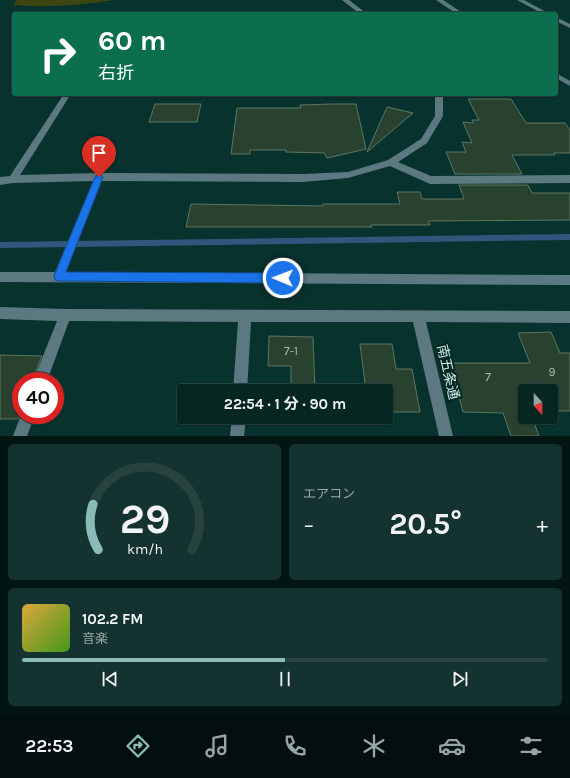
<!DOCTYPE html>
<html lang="ja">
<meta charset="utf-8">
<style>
:root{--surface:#062622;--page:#14322f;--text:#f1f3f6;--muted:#98a5a5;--line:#274340;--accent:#8bbbb9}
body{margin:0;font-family:Karla,"Noto Sans JP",sans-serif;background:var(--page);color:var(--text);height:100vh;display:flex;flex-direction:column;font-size:15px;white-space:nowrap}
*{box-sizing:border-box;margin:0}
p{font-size:13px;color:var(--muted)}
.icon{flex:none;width:22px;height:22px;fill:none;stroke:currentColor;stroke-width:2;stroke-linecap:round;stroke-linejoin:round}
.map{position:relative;height:436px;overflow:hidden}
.details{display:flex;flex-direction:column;gap:8px;padding:8px;background:#031513;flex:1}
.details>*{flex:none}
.banner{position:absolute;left:12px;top:12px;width:546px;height:84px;border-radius:4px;box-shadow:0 1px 3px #0004,0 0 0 1px var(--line);background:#0b6e4f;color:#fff;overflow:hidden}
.needle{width:26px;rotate:159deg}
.fabs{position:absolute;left:518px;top:384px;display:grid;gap:8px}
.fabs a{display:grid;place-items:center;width:40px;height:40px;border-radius:4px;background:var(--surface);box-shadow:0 1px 3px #0004,0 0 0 1px var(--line);font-size:20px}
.speed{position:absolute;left:12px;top:372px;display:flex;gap:8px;font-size:20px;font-weight:700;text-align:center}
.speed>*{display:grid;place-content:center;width:52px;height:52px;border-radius:50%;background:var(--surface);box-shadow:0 1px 3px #0004,0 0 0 1px var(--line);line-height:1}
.speed .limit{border:6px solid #d22;background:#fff;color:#111}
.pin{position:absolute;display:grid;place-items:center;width:34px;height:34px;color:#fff;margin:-41px -17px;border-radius:50% 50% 50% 0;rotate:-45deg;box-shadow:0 0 4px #0007}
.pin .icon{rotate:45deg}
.me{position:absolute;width:44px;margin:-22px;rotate:271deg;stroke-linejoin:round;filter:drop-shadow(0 0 3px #0008)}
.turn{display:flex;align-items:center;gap:14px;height:84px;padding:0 20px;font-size:18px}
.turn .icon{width:52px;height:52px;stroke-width:2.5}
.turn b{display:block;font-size:28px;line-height:34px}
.big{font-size:30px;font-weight:700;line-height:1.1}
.details .tile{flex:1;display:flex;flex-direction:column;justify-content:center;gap:6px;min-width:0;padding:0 14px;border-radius:6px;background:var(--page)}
.details .dial{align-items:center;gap:0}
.dial svg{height:104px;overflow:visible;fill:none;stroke:var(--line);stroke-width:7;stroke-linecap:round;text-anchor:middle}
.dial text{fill:var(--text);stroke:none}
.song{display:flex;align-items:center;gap:12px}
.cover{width:48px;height:48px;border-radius:6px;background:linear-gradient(135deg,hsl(40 70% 55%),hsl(100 70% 35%))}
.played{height:4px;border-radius:2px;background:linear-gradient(90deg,var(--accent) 50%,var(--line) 50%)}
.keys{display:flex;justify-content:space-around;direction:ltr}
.heat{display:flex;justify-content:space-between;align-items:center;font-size:22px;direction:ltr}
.details .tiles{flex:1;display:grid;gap:8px;grid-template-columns:1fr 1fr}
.tile:last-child{grid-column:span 2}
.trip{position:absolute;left:177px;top:384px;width:216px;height:40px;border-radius:4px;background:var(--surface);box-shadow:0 1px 3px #0004,0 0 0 1px var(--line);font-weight:700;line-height:40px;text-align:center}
.menu{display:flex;height:64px;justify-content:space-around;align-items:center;background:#020f0e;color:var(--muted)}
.menu .icon{width:28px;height:28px}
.menu .active{color:var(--accent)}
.menu b{font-size:18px;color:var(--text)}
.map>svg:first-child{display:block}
.green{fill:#3d4611}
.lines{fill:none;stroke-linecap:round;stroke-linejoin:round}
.stream{fill:#32557e;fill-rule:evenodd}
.building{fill:#28422f;stroke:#5c7762}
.minor{fill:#5c7982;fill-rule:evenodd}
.route{fill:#1a73e8;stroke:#114b97}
.labels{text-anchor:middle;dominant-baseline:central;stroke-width:4;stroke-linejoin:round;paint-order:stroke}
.near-number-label{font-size:12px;fill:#a7bdb5}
.near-street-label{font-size:14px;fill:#d1e6e2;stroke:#002824}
</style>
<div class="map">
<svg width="570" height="436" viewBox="0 0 570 436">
<rect width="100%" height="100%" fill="#08322e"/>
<path class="green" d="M17,0H115C81,5 47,8 13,5Z"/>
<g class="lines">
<polygon class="stream" points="570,234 570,240 0,248 0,242"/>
</g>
<g class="building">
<polygon points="468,99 511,99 526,123 565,123 570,130 570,153 554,153 555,155 512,155 522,174 455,174 446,152 466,152 462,142 472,143 463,122 473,123 472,120 479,120"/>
<polygon points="155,104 201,104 197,122 149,122"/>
<polygon points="332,104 356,104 366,149 327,158 324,153 286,152 286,150 250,150 250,154 231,154 237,108 301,108 300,105"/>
<polygon points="387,107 413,113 367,152"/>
<polygon points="459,185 528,185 532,193 570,193 570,220 428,221 430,225 371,225 372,227 186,227 191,204 323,206 323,204 400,204 397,192 420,192 422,199 464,199"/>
<polygon points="551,332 560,353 570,353 570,411 551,411 551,391 525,391 525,417 532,417 539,436 511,436 503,413 463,412 450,363 530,363 518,333"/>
<polygon points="269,336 313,337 315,391 291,391 291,366 268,366"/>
<polygon points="360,344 392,344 396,369 412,369 420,412 386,412 386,391 366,391"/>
<polygon points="0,355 42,356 32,381 21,381 21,410 18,419 0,419"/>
</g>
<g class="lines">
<g class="minor">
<polygon points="342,0 349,0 367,14 360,14"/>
<polygon points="436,0 443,0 464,14 457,14"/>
<polygon points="517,0 524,0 550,14 543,14"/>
<polygon points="556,17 570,24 570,28 556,21"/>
<polygon points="556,73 570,81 570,86 556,78"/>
<polygon points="64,94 267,94 263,96 69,97 20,175 99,173 303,174 348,172 388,160 421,139 435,116 435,94 443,94 443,116 427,143 398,162 431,176 570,175 570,183 430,184 390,166 348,178 303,182 102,181 66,272 570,275 570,285 0,282 0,272 55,272 93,181 13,183 0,185 0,177 10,176"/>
<polygon points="0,307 65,309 570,311 570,323 426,322 453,436 439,436 413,322 251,322 247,391 233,391 238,322 69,321 47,381 33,381 57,321 0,319"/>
<polygon points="21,415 35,415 27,436 13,436"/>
<polygon points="232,417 246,417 244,436 230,436"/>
</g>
</g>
<polygon class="route" points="99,174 103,177 66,272 283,273 286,274 288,278 286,281 283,283 59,281 55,280 54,276 95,177"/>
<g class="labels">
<g class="near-number-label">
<text x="291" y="351">7-1</text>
<text x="552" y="372">9</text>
<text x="488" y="377">7</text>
</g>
<g class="near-street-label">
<text transform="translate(448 372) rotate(77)">南五条通</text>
</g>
</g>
</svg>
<div class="fabs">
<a><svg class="needle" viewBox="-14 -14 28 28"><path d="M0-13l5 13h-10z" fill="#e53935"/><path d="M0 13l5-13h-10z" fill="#98a5a5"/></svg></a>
</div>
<div class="speed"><div class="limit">40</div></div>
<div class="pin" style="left:99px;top:177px;background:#d93025"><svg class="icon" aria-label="arrive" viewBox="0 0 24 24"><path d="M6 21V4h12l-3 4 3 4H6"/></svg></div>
<svg class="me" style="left:283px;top:278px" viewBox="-20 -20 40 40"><circle r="17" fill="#1a73e8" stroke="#fff" stroke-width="3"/><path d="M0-11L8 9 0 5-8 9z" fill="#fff"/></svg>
<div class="trip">22:54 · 1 分 · 90 m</div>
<div class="banner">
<div class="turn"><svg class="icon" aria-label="right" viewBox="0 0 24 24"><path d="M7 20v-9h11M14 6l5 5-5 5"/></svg><div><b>60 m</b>右折</div></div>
</div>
</div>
<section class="details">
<div class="tiles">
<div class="tile dial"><svg viewBox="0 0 100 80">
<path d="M14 69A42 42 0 1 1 86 69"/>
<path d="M14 69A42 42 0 0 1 10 34" stroke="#8bbbb9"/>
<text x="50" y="56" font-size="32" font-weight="700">29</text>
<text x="50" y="72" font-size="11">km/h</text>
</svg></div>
<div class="tile"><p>エアコン</p>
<div class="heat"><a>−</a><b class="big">20.5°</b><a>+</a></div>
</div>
<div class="tile">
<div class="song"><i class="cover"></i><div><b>102.2 FM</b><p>音楽</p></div></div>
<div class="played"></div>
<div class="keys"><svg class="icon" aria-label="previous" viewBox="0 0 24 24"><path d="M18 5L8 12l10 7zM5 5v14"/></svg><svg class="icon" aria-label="pause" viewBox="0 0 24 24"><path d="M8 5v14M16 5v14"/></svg><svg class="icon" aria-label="next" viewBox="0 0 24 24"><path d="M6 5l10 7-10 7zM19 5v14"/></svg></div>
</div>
</div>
</section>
<nav class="menu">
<b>22:53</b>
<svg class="icon active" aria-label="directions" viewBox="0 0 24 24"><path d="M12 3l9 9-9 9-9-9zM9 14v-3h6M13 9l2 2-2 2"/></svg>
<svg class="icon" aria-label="music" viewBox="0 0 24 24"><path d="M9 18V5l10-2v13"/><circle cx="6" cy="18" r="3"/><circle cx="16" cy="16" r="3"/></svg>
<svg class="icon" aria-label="phone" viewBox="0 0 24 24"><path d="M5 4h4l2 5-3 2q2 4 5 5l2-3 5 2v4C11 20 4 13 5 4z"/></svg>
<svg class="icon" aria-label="climate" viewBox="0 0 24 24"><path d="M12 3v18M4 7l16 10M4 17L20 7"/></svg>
<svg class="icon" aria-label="car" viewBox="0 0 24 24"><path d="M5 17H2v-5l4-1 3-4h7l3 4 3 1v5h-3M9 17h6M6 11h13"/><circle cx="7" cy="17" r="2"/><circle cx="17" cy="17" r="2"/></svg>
<svg class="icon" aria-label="filters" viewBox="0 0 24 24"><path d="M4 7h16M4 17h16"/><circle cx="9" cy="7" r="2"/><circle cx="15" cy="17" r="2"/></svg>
</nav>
